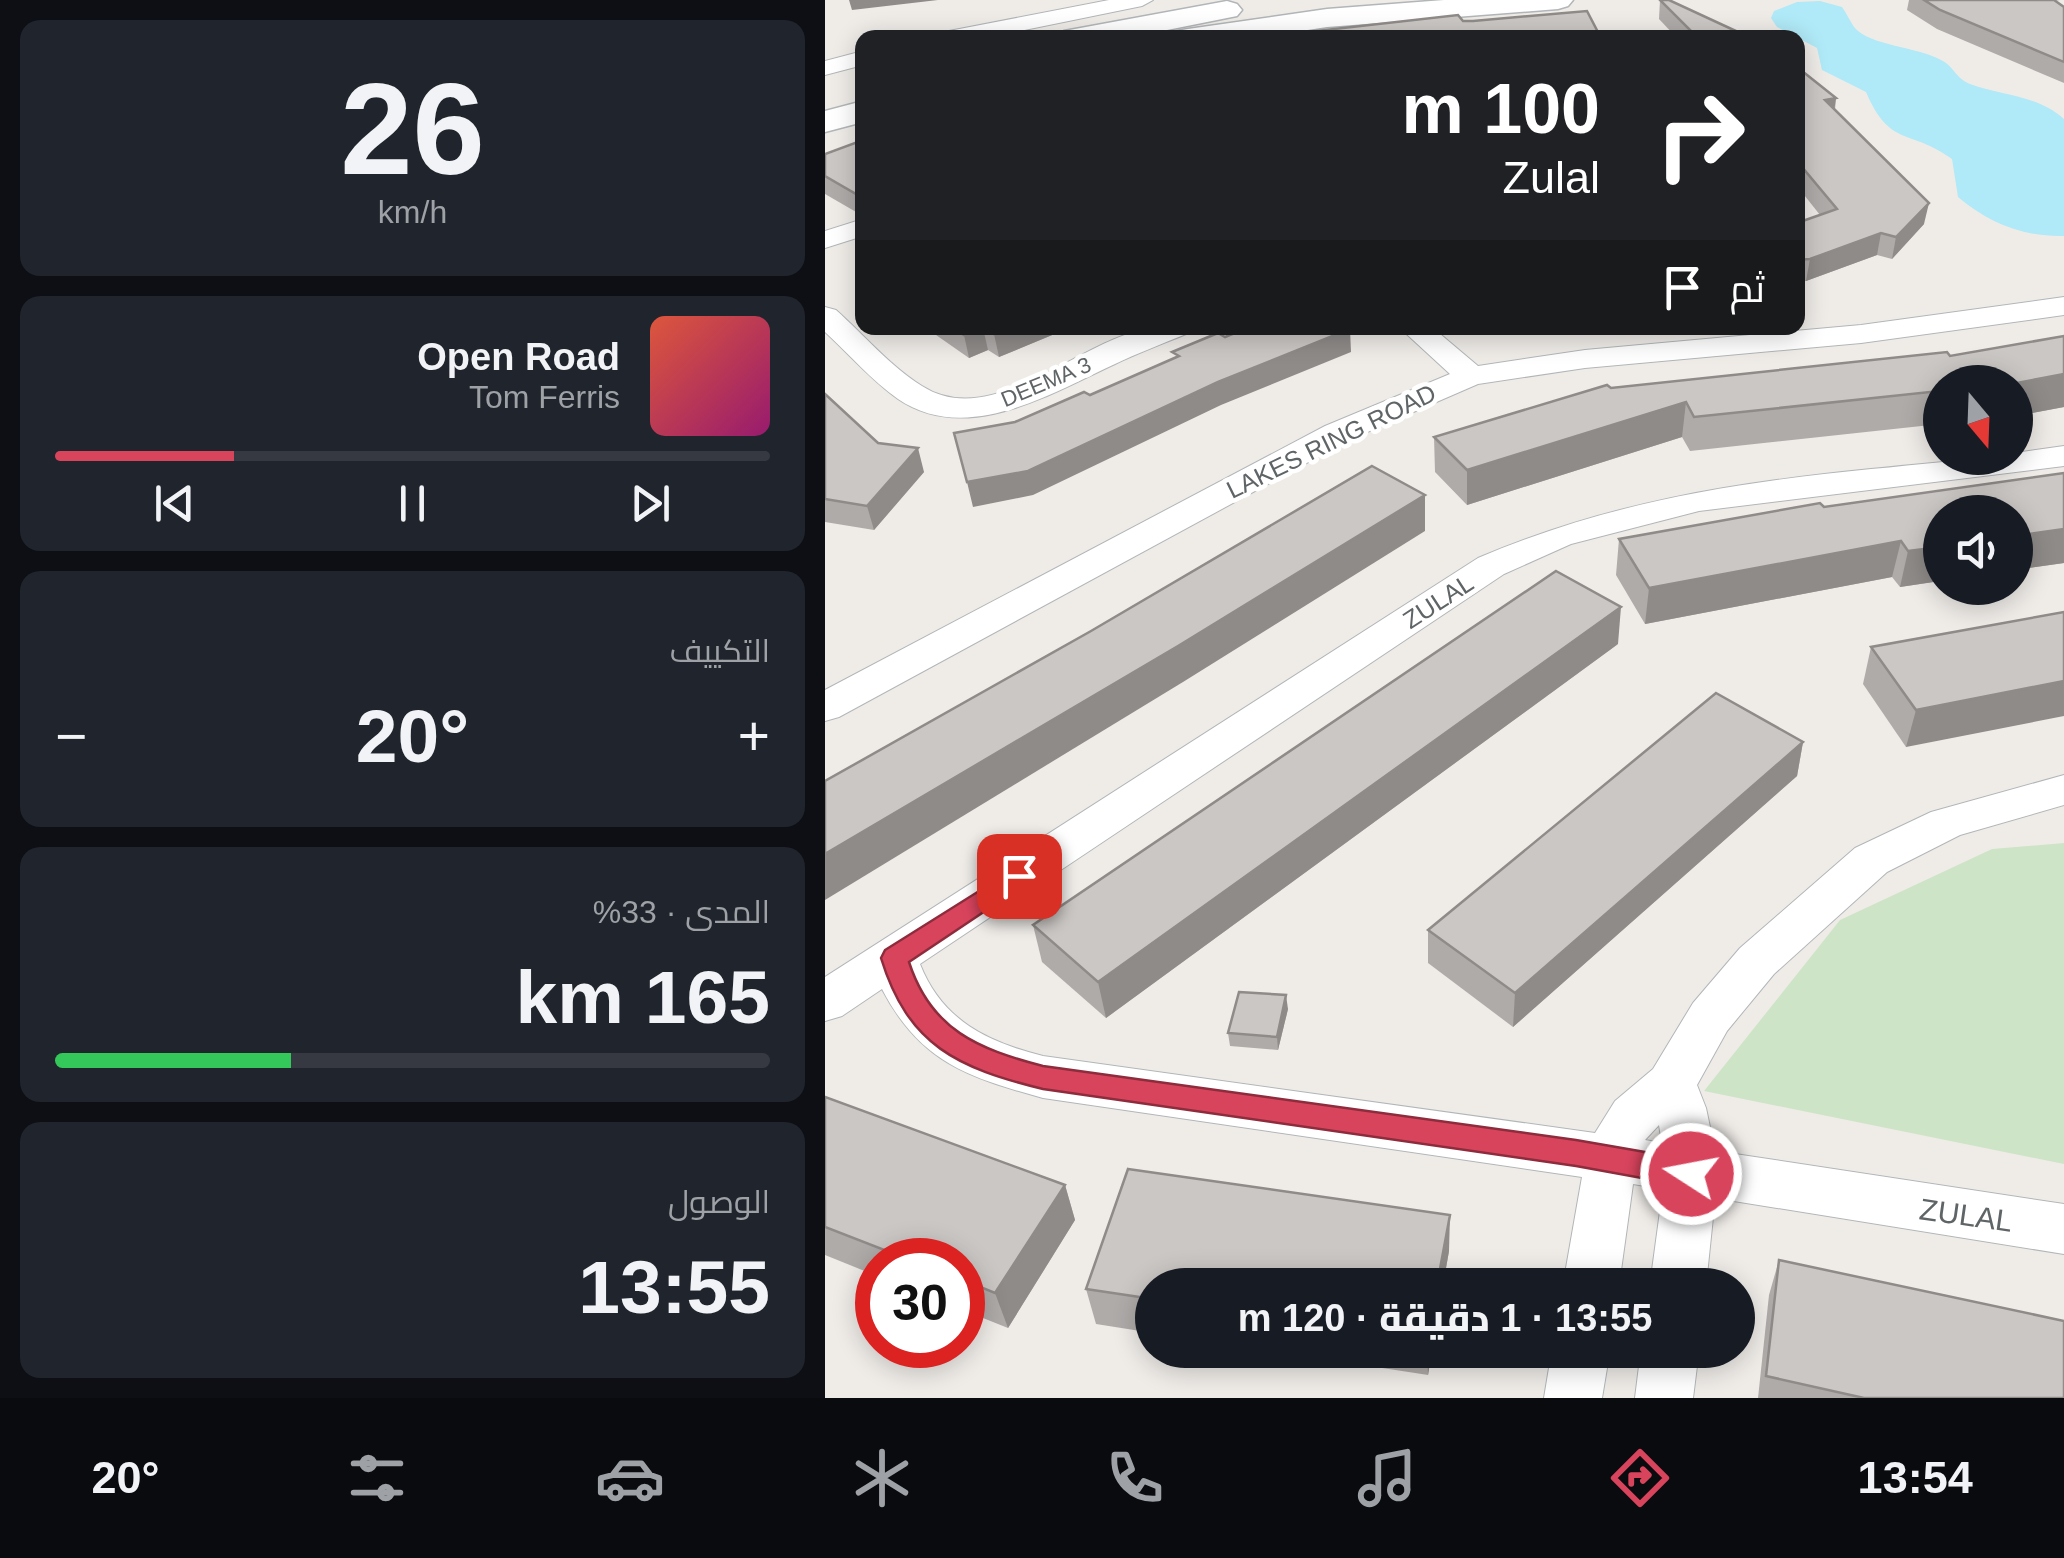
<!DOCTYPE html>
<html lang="ar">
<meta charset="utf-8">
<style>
:root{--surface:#171b24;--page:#20242c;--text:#f1f3f6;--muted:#9ea1a6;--line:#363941;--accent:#d9445d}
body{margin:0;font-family:Arial,Cairo,sans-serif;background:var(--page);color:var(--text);direction:rtl;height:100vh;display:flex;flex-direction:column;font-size:38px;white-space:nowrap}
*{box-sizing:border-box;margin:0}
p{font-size:32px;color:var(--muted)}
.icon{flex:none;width:55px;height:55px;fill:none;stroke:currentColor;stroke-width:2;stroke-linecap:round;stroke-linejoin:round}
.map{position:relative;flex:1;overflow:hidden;direction:ltr}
.sheet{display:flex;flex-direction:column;gap:20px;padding:20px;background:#0d0f14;width:825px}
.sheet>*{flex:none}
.hud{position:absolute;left:30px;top:30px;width:950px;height:305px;border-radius:20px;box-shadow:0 5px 25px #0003;direction:rtl;background:#202124;color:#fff;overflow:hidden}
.needle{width:65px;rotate:161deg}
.controls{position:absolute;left:1098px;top:365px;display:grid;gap:20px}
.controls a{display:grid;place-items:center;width:110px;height:110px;border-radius:50%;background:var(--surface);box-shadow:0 5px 25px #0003;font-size:50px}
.speed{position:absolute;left:30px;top:1238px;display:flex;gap:20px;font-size:50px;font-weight:700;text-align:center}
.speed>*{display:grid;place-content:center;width:130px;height:130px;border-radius:50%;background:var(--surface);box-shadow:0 5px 25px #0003;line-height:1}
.speed .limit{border:15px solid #d22;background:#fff;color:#111}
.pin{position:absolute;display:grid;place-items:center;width:85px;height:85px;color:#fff;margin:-42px;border-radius:20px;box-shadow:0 5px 15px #0006}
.me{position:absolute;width:110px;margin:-55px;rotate:281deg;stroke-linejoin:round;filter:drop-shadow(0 0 8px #0008)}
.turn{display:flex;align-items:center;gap:35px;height:210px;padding:0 40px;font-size:45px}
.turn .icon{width:130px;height:130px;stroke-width:2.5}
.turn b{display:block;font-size:70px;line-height:85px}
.then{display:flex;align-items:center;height:95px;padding:0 40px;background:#0003;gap:20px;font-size:38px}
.big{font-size:75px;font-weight:800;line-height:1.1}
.sheet .widget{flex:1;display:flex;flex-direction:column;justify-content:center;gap:15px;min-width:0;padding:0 35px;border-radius:20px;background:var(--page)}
.sheet .dial{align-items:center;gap:0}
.dial b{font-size:130px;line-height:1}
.song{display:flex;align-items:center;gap:30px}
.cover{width:120px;height:120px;border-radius:15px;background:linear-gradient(135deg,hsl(10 70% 55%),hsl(320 70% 35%))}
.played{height:10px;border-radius:5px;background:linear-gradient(90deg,var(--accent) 25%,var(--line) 25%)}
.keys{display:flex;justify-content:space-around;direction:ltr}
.heat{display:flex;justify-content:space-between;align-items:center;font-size:55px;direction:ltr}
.charge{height:15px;border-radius:8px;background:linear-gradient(90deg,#34c759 33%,var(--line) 0)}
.trip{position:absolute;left:310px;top:1268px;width:620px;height:100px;border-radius:50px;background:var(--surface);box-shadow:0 5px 25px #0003;font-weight:800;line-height:100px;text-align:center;direction:rtl}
.tabs{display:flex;height:160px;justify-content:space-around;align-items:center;background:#090b0e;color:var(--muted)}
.tabs .icon{width:70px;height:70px}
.tabs .current{color:var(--accent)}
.tabs b{font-size:45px;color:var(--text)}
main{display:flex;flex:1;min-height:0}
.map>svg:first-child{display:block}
.green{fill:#cee4c7}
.water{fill:#b0e9f7}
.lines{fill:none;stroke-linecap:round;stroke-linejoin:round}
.minor-casing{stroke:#b2b6b8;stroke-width:2}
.secondary-casing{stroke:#b2b6b8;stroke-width:3}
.minor{fill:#fff;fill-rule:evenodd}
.secondary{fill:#fff;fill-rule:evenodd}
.wall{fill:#afaba9}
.shaded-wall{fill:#8e8b89}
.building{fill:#cbc7c4;stroke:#8e8b89;stroke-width:2.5}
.route{fill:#d9445d;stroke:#8d2c3c;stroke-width:2.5}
.labels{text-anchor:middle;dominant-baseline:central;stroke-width:9;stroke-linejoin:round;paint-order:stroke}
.far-street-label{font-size:22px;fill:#5f6466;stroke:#fff}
.street-label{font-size:25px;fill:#5f6466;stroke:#fff}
.near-street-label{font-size:30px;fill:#5f6466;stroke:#fff}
</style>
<main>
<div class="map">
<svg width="1239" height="1398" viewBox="0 0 1239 1398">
<rect width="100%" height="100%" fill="#efece8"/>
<polygon class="green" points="1239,843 1239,1164 879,1091 1015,920 1167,849"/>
<path class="water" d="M995,1L1017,7C1022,14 1025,21 1029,27C1044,46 1094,47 1116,60C1129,66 1130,78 1145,84C1178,96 1212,95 1239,119V236C1198,237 1164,223 1133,197L1127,159C1084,128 1065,148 1041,92L997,70L992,48L952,27L946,18L949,11L972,2Z"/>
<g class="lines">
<defs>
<g id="minor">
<polygon points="284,0 328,0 317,6 160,38 113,38 124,31"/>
<polygon points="38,51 38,65 0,75 0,61"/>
<polygon points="38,219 38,236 0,248 0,231"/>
<polygon points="1239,297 1239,315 1036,343 760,368 653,384 524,440 14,717 0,721 0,690 500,426 625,374 575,328 608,328 653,366 760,350 1036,325"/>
<path d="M0,307L11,310C38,334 66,367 97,386C168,432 257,337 327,328C339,326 353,327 365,328L361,334C337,344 313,353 290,364C227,393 142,446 73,399C47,381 24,354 0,332Z"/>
<path d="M1239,446V466L874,511L746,544L679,574L95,964C117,1020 162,1042 218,1056L770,1133L790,1101L828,1069L868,1003L915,948L1030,848L1106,812L1239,775V805L1135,835L1062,872L949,974L902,1031L872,1085L881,1108L890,1151L1239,1204V1254L890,1198L881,1285H825L838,1189L808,1184L794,1285H738L757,1177L218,1098C142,1077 95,1062 57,989L17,1016L0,1021V977L653,558C782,503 906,483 1046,469C1094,465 1142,458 1190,458V453ZM834,1125L837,1143L820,1140Z"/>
<polygon points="727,1350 785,1350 777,1398 719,1398"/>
<polygon points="816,1350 874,1350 868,1398 810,1398"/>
</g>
<g id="secondary">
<polygon points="619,0 748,0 743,6 733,9 502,27 430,38 348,38 352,31 363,29 502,9"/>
<polygon points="402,1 412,4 417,10 412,16 302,38 235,38 239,31 250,29"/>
<polygon points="38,101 38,122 0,132 0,111"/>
</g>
</defs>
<use href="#minor" class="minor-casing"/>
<use href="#secondary" class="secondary-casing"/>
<use href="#minor" class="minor"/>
<use href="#secondary" class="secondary"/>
</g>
<g class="wall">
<polygon points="835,0 926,38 852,38 834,19"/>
<polygon points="1084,0 1235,0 1229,1 1239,7 1239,83 1112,29 1082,10"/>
<polygon points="972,67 1011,98 1010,110 1099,224 1067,259 1052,255 981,281 972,282 972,223 995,215 972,186"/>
<polygon points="38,140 38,216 0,194 0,154"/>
<polygon points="101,328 244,328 174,357 163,350 144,358"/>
<polygon points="1239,336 1239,407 1190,416 1190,382 1115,382 1115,424 865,451 857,437 642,505 610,472 609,437 786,388 1125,356"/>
<polygon points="0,394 53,443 99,472 49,530 0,522"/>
<polygon points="1239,473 1239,563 1190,570 1190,512 1115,512 1115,581 1075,587 1067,577 820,624 791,575 794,539 995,503 999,507"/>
<polygon points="1239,612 1081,747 1038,684 1046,647"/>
<polygon points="793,644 281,1018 217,962 208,925"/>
<polygon points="978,742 972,776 688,1027 603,963 603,930"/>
<polygon points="463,1009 453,1050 405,1046 403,1033"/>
<polygon points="0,1097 240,1185 250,1220 183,1328 138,1310 138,1260 52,1260 52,1276 0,1255"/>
<polygon points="624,1251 618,1285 328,1285 328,1333 271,1324 261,1289"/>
<polygon points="954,1260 1239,1398 933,1398 944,1295"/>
<polygon points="440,1350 607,1350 603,1375"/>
</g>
<g class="shaded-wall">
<polygon points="24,0 113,0 27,10"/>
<polygon points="1011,98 1008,118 1000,100"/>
<polygon points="1104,203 1099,224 1067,259 1071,237"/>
<polygon points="1056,233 1052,255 981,281 985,259"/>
<polygon points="158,328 163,350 144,358 139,335"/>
<polygon points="184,328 244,328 174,357 169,334"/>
<polygon points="525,329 526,352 396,405 208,495 148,507 142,482"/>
<polygon points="1239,374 1239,407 1190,416 1190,391 1192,383"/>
<polygon points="861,402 857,437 642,505 642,470"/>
<polygon points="93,448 99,472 49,530 42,506"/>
<polygon points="600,495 600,531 358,682 0,900 0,854"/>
<polygon points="1239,529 1239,563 1190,570 1190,536"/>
<polygon points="1076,541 1067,577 820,624 824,588"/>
<polygon points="1115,547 1115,581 1075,587 1083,551"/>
<polygon points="796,607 793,644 281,1018 273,982"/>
<polygon points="1239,681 1239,716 1081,747 1091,710"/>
<polygon points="978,742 972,776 688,1027 690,993"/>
<polygon points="461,995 463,1009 453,1050 452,1037"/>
<polygon points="240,1185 250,1220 183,1328 170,1293"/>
<polygon points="625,1215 624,1251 618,1285 612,1285"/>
<polygon points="602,1350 607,1350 603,1375"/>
</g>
<g class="building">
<polygon points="835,0 844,0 926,38 873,38"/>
<polygon points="1099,0 1229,0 1239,7 1239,62 1115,10"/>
<polygon points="762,11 776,38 438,37 633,15 638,21 648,21"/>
<polygon points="972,67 1011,98 1000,100 1104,203 1071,237 1056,233 985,259 972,260 972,223 1012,209 972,161"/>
<polygon points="38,140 38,198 0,176 0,154"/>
<polygon points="129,328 157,328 139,335"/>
<polygon points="159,328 184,328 169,334"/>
<polygon points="422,328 522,328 525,329 393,382 203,471 142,482 129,433 190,422 259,392 265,395 354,356 347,352 393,333 400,337"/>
<polygon points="1239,336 1239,374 1192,383 1115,382 1115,391 869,417 861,402 642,470 609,437 782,385 786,388 1122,352 1125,356"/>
<polygon points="0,394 53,443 93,448 42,506 0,499"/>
<polygon points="547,466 600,495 353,646 0,854 0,781 266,631"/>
<polygon points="1239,473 1239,529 1190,536 1190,512 1115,512 1115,547 1083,551 1076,541 824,588 794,539 995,503 999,507"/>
<polygon points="731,571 796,607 273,982 208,925"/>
<polygon points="1239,612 1239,681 1091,710 1046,647"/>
<polygon points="891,693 978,742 690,993 603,930"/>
<polygon points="414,992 461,995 452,1037 403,1033"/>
<polygon points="0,1097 240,1185 170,1293 138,1280 138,1260 85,1260 0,1227"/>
<polygon points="303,1169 625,1215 612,1285 328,1285 328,1299 261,1289"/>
<polygon points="954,1260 1239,1321 1239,1398 1039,1398 941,1376"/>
</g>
<path class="route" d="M194,866L202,869L206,876L202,883L84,962C106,1030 153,1049 218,1066L751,1140L866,1160L876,1164L881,1174L876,1183L866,1187L751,1166L218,1089C133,1068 83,1046 56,958L60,950Z"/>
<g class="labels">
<g class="far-street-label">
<text transform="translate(221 382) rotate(-23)">DEEMA 3</text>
</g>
<g class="street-label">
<text transform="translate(506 441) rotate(-26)">LAKES RING ROAD</text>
<text transform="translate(613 601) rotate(-33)">ZULAL</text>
</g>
<g class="near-street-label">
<text transform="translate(1141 1215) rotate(8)">ZULAL</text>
</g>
</g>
</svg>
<div class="controls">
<a><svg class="needle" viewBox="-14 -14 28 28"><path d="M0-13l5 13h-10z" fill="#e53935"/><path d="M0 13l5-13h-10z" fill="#9ea1a6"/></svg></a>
<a><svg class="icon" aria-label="sound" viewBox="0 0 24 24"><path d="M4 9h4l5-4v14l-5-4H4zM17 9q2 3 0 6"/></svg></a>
</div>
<div class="speed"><div class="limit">30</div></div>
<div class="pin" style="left:194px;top:876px;background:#d93025"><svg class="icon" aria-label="arrive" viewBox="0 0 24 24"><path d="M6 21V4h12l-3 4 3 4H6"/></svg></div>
<svg class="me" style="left:866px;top:1174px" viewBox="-20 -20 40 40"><circle r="17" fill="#d9445d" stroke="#fff" stroke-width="3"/><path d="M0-11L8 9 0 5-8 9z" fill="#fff"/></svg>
<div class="trip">13:55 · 1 دقيقة · 120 m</div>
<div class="hud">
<div class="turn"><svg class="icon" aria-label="right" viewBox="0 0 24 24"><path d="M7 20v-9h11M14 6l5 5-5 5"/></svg><div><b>100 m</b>Zulal</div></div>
<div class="then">ثم<svg class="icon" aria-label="arrive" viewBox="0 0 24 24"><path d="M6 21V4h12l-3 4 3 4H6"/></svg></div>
</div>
</div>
<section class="sheet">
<div class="widget dial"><b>26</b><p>km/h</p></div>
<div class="widget">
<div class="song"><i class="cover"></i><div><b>Open Road</b><p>Tom Ferris</p></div></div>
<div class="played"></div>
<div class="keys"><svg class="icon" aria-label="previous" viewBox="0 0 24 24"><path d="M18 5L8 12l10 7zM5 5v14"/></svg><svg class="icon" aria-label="pause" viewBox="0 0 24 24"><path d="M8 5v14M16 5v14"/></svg><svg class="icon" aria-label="next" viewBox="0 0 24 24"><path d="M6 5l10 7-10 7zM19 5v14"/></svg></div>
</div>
<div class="widget"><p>التكييف</p>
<div class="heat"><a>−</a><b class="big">20°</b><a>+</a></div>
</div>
<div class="widget"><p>المدى · 33%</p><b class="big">165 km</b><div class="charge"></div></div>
<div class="widget"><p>الوصول</p><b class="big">13:55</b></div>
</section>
</main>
<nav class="tabs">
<b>13:54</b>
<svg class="icon current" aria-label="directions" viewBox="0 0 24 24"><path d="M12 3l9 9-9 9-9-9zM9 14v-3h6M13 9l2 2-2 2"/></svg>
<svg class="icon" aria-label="music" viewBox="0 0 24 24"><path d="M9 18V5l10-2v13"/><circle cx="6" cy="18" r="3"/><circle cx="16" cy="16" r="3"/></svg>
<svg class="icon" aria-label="phone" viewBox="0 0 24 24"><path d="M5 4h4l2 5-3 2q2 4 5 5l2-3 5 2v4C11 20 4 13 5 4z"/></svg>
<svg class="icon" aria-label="climate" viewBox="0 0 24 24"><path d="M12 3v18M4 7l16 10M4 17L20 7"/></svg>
<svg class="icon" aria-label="car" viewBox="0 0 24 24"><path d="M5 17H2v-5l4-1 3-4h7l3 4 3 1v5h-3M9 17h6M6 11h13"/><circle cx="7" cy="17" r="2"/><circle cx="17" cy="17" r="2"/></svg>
<svg class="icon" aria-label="filters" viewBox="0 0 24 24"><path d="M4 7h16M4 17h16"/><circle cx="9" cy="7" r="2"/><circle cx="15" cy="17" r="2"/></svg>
<b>20°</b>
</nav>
